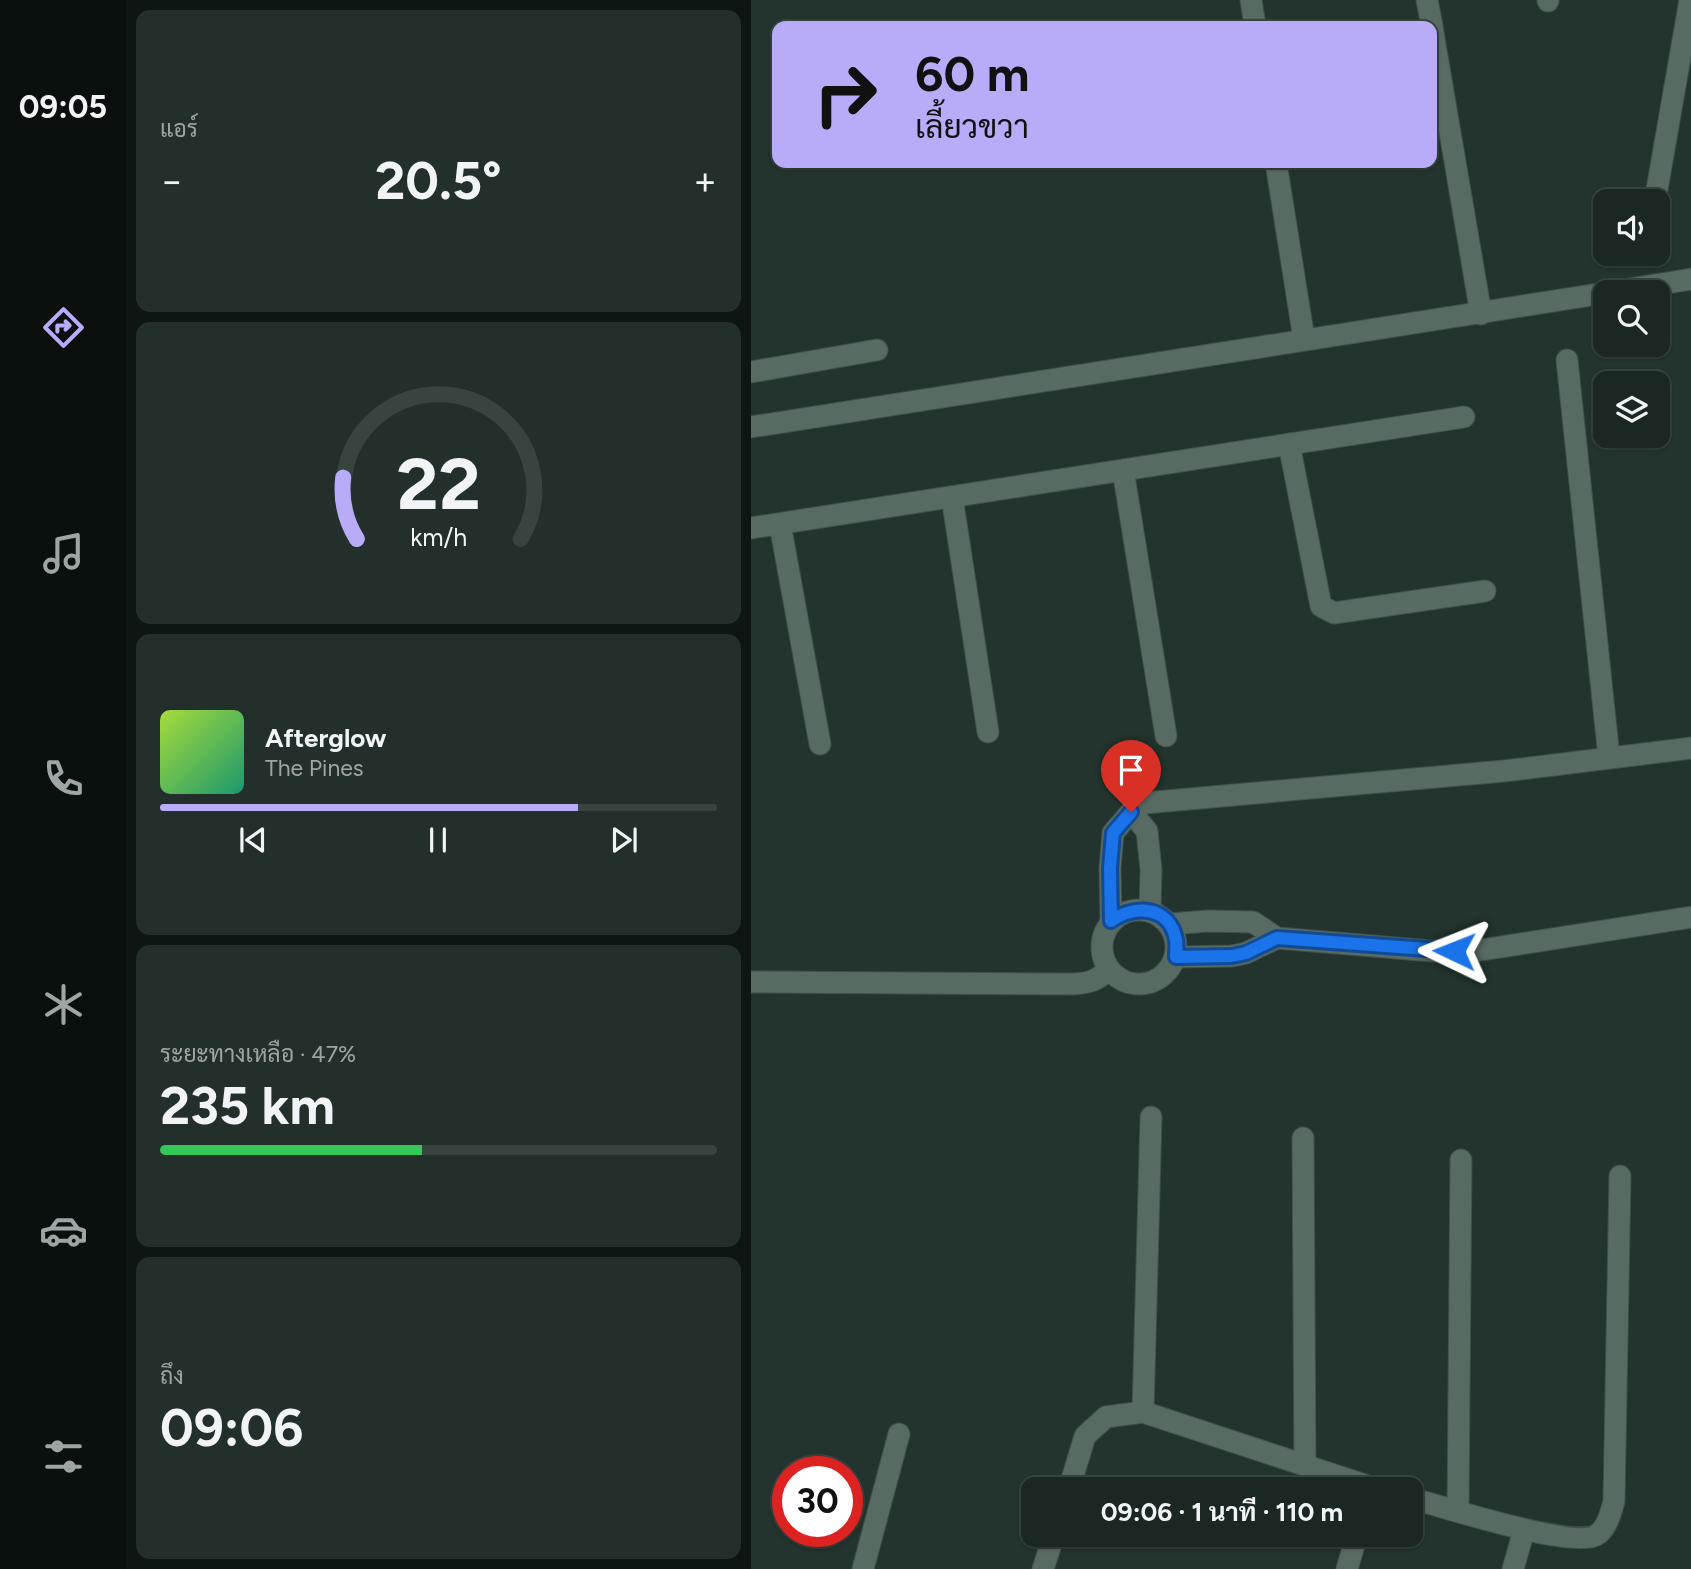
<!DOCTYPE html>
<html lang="th">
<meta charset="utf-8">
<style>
:root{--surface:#1a2722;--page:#232f2a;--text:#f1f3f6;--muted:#9fa5a5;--line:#384440;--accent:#b8abf7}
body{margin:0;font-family:Figtree,Sarabun,sans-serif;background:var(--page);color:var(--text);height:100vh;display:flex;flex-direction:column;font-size:26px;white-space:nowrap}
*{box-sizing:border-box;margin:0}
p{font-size:23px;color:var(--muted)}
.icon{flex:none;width:38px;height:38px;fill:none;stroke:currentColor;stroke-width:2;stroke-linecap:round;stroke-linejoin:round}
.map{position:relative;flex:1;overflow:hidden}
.drawer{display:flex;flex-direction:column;gap:10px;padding:10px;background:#0e1513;width:625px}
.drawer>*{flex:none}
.banner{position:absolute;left:21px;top:21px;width:665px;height:147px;border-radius:14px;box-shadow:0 2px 5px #0004,0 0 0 2px var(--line);background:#b8abf7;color:#111;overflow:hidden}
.fabs{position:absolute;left:842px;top:189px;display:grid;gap:14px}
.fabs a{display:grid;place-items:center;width:77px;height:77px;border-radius:14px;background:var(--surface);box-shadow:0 2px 5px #0004,0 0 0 2px var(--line);font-size:35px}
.speed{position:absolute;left:21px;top:1456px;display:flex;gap:14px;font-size:35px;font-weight:700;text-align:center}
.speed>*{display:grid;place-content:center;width:91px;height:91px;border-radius:50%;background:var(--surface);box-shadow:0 2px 5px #0004,0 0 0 2px var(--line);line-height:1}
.speed .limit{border:10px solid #d22;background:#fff;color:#111}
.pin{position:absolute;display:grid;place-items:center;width:60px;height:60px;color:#fff;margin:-72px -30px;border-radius:50% 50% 50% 0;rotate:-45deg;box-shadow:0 0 7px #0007}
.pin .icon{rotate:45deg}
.me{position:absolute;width:77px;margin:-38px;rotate:272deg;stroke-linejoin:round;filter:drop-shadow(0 0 5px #0008)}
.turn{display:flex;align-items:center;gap:24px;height:147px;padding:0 28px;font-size:32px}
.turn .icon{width:91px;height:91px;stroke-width:2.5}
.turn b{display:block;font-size:49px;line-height:60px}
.big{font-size:52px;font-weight:700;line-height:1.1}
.drawer .card{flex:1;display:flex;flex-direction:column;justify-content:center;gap:10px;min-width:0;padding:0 24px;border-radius:14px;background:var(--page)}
.drawer .dial{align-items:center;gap:0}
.dial svg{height:182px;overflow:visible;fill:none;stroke:var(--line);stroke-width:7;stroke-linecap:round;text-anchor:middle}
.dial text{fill:var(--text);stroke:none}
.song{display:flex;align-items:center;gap:21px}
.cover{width:84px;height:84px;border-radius:10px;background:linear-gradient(135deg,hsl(80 70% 55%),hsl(160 70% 35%))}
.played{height:7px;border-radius:4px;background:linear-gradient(90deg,var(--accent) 75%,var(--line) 75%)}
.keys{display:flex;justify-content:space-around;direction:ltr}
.heat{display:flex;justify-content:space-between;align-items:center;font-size:38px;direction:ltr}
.charge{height:10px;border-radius:5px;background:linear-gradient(90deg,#34c759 47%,var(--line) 0)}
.trip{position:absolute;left:270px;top:1477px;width:402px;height:70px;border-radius:14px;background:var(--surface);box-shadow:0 2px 5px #0004,0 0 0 2px var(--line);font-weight:700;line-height:70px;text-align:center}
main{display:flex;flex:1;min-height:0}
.dock{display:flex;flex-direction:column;width:126px;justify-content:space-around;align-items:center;background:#0a100e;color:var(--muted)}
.dock .icon{width:49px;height:49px}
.dock .current{color:var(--accent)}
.dock b{font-size:32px;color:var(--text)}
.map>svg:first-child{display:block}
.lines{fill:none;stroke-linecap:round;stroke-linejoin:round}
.minor-casing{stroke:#41504b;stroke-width:23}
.minor{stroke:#586b63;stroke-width:21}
.route-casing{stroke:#114b97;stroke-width:18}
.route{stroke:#1a73e8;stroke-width:12}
</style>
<main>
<nav class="dock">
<b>09:05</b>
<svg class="icon current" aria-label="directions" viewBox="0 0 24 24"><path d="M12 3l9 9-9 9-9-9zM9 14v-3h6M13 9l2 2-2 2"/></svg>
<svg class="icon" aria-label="music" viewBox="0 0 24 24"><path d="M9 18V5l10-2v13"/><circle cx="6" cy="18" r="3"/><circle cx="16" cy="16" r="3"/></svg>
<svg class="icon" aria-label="phone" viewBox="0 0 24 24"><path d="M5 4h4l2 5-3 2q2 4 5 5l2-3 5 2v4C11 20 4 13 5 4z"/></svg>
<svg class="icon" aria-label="climate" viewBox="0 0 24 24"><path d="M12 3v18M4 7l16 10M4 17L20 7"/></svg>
<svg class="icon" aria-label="car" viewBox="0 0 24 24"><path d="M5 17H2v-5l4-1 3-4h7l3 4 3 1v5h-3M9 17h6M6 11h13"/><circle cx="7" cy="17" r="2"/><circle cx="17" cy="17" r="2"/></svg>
<svg class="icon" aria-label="filters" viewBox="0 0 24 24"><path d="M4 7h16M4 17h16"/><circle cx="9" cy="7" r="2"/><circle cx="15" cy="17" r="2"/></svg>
</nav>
<section class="drawer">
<div class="card"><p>แอร์</p>
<div class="heat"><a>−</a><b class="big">20.5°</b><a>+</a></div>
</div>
<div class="card dial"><svg viewBox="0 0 100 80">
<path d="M14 69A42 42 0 1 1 86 69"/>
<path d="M14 69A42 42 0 0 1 8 42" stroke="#b8abf7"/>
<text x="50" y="56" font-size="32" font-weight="700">22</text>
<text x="50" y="72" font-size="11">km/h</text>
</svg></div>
<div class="card">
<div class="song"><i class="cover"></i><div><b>Afterglow</b><p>The Pines</p></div></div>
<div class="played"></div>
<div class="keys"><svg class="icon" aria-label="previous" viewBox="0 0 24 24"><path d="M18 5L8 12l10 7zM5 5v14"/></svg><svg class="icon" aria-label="pause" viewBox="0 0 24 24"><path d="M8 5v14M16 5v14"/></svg><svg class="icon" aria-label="next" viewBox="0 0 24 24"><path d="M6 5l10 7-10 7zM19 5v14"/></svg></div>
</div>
<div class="card"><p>ระยะทางเหลือ · 47%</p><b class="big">235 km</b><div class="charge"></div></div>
<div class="card"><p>ถึง</p><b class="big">09:06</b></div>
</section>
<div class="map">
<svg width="941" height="1569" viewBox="0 0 941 1569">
<rect width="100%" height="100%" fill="#22342d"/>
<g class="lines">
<defs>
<g id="minor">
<polyline points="500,0 504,26"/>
<polyline points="676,0 681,26"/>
<polyline points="797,1 797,0"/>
<polyline points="681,27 730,314"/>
<polyline points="525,163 553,339"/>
<polyline points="904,201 939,0"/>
<polyline points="859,292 941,279"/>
<polyline points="816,360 858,757"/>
<polyline points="0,372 126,350"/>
<polyline points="0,427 854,293"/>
<polyline points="538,444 570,606 583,613 734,591"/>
<polyline points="372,470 415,736"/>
<polyline points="201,497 237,732"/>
<polyline points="29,524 69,744"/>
<polyline points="0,528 713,417"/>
<polyline points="380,812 396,831 400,870 399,910"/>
<circle cx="388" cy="947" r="37"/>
<polyline points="360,921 359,868 362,833 380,812 393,803 753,771 941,748"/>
<polyline points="419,924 457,921 502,922 526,938 681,951 724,951 941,917"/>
<polyline points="425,957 481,956 495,953 526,938"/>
<path d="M0,982L322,984C338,983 346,981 358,969"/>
<polyline points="552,1138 554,1465"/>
<polyline points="392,1412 400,1117"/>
<polyline points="318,1489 334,1436 355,1417 392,1412 626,1489"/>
<path d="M660,1498C689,1506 828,1551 847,1534C857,1526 860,1512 863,1501L869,1176"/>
<polyline points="707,1511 710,1160"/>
<polyline points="112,1569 148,1434"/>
<polyline points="292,1569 303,1535"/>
<polyline points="596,1569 606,1535"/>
<polyline points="762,1569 773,1530"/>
</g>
</defs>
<use href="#minor" class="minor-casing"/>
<use href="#minor" class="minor"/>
</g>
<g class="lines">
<defs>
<path id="route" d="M380,812L362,833L359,868L360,921C384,904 419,906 425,940C426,945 425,952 425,957L481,956L495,953L526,938L703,951"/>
</defs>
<use href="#route" class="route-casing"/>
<use href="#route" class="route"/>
</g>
</svg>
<div class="fabs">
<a><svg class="icon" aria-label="sound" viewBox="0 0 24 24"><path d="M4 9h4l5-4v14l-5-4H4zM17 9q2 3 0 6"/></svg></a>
<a><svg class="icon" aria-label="search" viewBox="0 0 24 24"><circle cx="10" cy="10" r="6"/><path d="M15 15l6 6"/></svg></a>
<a><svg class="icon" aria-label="layers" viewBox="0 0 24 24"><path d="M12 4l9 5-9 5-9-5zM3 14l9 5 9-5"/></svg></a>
</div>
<div class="speed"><div class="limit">30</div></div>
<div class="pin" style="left:380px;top:812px;background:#d93025"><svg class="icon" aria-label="arrive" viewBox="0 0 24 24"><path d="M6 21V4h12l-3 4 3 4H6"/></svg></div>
<svg class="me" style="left:703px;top:951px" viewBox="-20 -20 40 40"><path d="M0-17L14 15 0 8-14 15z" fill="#1a73e8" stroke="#fff" stroke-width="4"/></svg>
<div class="trip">09:06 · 1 นาที · 110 m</div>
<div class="banner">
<div class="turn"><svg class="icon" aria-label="right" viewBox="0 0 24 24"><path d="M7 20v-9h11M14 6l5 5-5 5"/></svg><div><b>60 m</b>เลี้ยวขวา</div></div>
</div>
</div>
</main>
